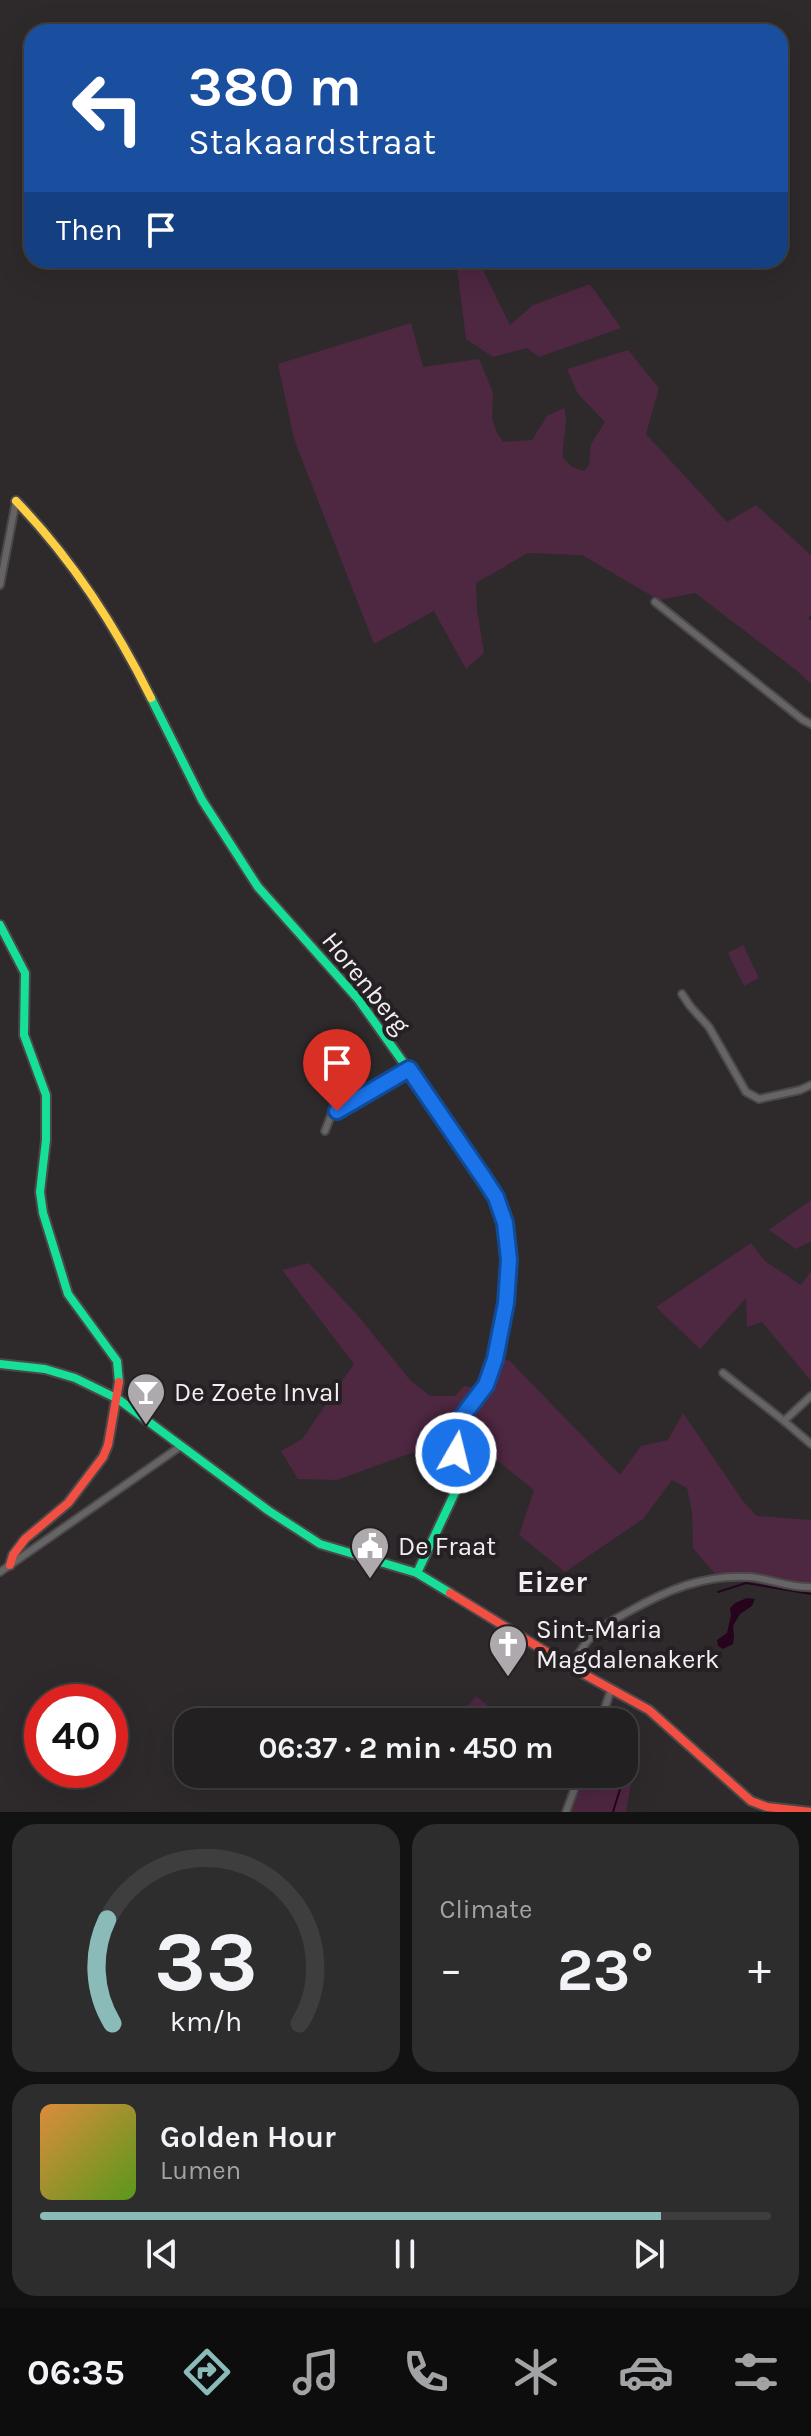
<!DOCTYPE html>
<meta charset="utf-8">
<style>
:root{--surface:#222021;--page:#2e2d2e;--text:#f1f3f6;--muted:#a2a3a5;--line:#3f3e3f;--accent:#8bbbb9}
body{margin:0;font-family:Karla,sans-serif;background:var(--page);color:var(--text);height:100vh;display:flex;flex-direction:column;font-size:30px;white-space:nowrap}
*{box-sizing:border-box;margin:0}
p{font-size:26px;color:var(--muted)}
.icon{flex:none;width:44px;height:44px;fill:none;stroke:currentColor;stroke-width:2;stroke-linecap:round;stroke-linejoin:round}
.map{position:relative;height:1812px;overflow:hidden}
.side{display:flex;flex-direction:column;gap:12px;padding:12px;background:#131212;flex:1}
.side>*{flex:none}
.hud{position:absolute;left:24px;top:24px;width:764px;height:244px;border-radius:24px;box-shadow:0 8px 32px #0002,0 0 0 2px var(--line);background:#1a4fa0;color:#fff;overflow:hidden}
.speed{position:absolute;left:24px;top:1684px;display:flex;gap:16px;font-size:40px;font-weight:700;text-align:center}
.speed>*{display:grid;place-content:center;width:104px;height:104px;border-radius:50%;background:var(--surface);box-shadow:0 8px 32px #0002,0 0 0 2px var(--line);line-height:1}
.speed .limit{border:12px solid #d22;background:#fff;color:#111}
.pin{position:absolute;display:grid;place-items:center;width:68px;height:68px;color:#fff;margin:-82px -34px;border-radius:50% 50% 50% 0;rotate:-45deg;box-shadow:0 0 8px #0007}
.pin .icon{rotate:45deg}
.me{position:absolute;width:88px;margin:-44px;rotate:8deg;stroke-linejoin:round;filter:drop-shadow(0 0 6px #0008)}
.turn{display:flex;align-items:center;gap:28px;height:168px;padding:0 32px;font-size:36px}
.turn .icon{width:104px;height:104px;stroke-width:2.5}
.turn b{display:block;font-size:56px;line-height:68px}
.then{display:flex;align-items:center;height:76px;padding:0 32px;background:#0003;gap:16px;font-size:30px}
.big{font-size:60px;font-weight:700;line-height:1.1}
.side .tile{flex:1;display:flex;flex-direction:column;justify-content:center;gap:12px;min-width:0;padding:0 28px;border-radius:24px;background:var(--page)}
.side .dial{align-items:center;gap:0}
.dial svg{height:208px;overflow:visible;fill:none;stroke:var(--line);stroke-width:7;stroke-linecap:round;text-anchor:middle}
.dial text{fill:var(--text);stroke:none}
.song{display:flex;align-items:center;gap:24px}
.cover{width:96px;height:96px;border-radius:12px;background:linear-gradient(135deg,hsl(30 70% 55%),hsl(90 70% 35%))}
.played{height:8px;border-radius:4px;background:linear-gradient(90deg,var(--accent) 85%,var(--line) 85%)}
.keys{display:flex;justify-content:space-around;direction:ltr}
.heat{display:flex;justify-content:space-between;align-items:center;font-size:44px;direction:ltr}
.side .tiles{flex:1;display:grid;gap:12px;grid-template-columns:1fr 1fr}
.tile:last-child{grid-column:span 2}
.trip{position:absolute;left:174px;top:1708px;width:464px;height:80px;border-radius:24px;background:var(--surface);box-shadow:0 8px 32px #0002,0 0 0 2px var(--line);font-weight:700;line-height:80px;text-align:center}
.dock{display:flex;height:128px;justify-content:space-around;align-items:center;background:#0e0d0d;color:var(--muted)}
.dock .icon{width:56px;height:56px}
.dock .current{color:var(--accent)}
.dock b{font-size:36px;color:var(--text)}
.map>svg:first-child{display:block}
.green{fill:#4e2741}
.water{fill:#26041c}
.lines{fill:none;stroke-linecap:round;stroke-linejoin:round}
.stream{stroke:#26041c;stroke-width:2}
.street-casing{stroke:#4a4849;stroke-width:10}
.fast-casing{stroke:#4a4849;stroke-width:12}
.slow-casing{stroke:#4a4849;stroke-width:12}
.jam-casing{stroke:#4a4849;stroke-width:12}
.street{stroke:#676466;stroke-width:6}
.fast{stroke:#16e098;stroke-width:8}
.slow{stroke:#ffcf43;stroke-width:8}
.jam{stroke:#f24e42;stroke-width:8}
.route-casing{stroke:#114b97;stroke-width:20}
.route{stroke:#1a73e8;stroke-width:14}
.labels{text-anchor:middle;dominant-baseline:central;stroke-width:8;stroke-linejoin:round;paint-order:stroke}
.street-label{font-size:26px;fill:#f2eef1;stroke:#252023}
.poi-label{font-size:26px;fill:#f2eef1;stroke:#252023;text-anchor:start}
.quarter-label{font-size:30px;font-weight:bold;fill:#f2eef1;stroke:#252023}
</style>
<div class="map">
<svg width="811" height="1812" viewBox="0 0 811 1812">
<rect width="100%" height="100%" fill="#2e2a2c"/>
<g class="green">
<polygon points="456,260 478,260 510,325 533,305 590,284 621,328 539,357 527,348 493,357 466,339"/>
<path d="M411,323L423,367L479,359L493,392L492,418L496,431L503,442L532,440L547,416L564,408C569,428 562,438 563,458L572,467L584,471L589,465L591,444L605,422L578,394L567,369L628,350L659,388L646,434L727,522L756,505L811,555V615L808,618L811,621V684L796,670L695,593L659,600L582,555L528,553L476,583L477,610L484,653L466,669L434,611L374,644L294,439L278,364Z"/>
<polygon points="743,945 759,978 744,986 728,953"/>
<polygon points="811,1200 811,1241 796,1249 769,1230"/>
<polygon points="751,1243 765,1261 801,1285 811,1271 811,1381 762,1322 747,1327 746,1298 700,1349 656,1307"/>
<polygon points="309,1263 360,1318 410,1380 430,1396 455,1396 464,1386 474,1387 487,1355 510,1361 620,1475 641,1446 668,1440 683,1413 743,1501 757,1516 811,1520 811,1584 756,1576 717,1576 693,1548 692,1512 687,1488 672,1480 643,1519 565,1572 519,1535 534,1490 451,1423 417,1451 337,1480 298,1479 281,1451 302,1439 354,1364 282,1270"/>
<polygon points="476,1696 499,1715 493,1722 455,1722"/>
<polygon points="587,1774 608,1774 606,1782 631,1784 626,1812 570,1812"/>
</g>
<polygon class="water" points="747,1598 755,1599 752,1606 740,1614 733,1626 734,1636 733,1644 723,1649 718,1646 717,1640 727,1633 731,1615 730,1608 735,1603"/>
<g class="lines">
<g class="stream">
<polyline points="718,1592 746,1583 811,1594"/>
<polyline points="613,1812 636,1737 626,1729"/>
</g>
<defs>
<g id="street">
<polyline points="0,585 16,501"/>
<polyline points="655,602 803,720 811,724"/>
<polyline points="682,994 690,1006 709,1027 746,1092 759,1099 800,1090 811,1085"/>
<polyline points="325,1131 332,1113 409,1069"/>
<polyline points="723,1373 784,1421 811,1396"/>
<polyline points="784,1421 811,1444"/>
<polyline points="0,1572 181,1446"/>
<path d="M571,1667C579,1652 588,1637 601,1628C609,1622 619,1617 628,1612C667,1590 704,1574 750,1577C771,1579 790,1588 811,1587"/>
<polyline points="600,1722 611,1690"/>
<polyline points="566,1812 580,1774"/>
</g>
<g id="fast">
<polyline points="151,698 202,800 258,887 358,999 448,1125 496,1197 505,1223 509,1260 505,1310 495,1359 486,1385 455,1426 458,1486 417,1573"/>
<polyline points="0,925 25,973 24,1035 46,1095 46,1140 40,1192 43,1213 68,1294 117,1361 119,1382"/>
<polyline points="0,1364 45,1369 75,1378 118,1399 269,1511 320,1544 417,1573 450,1593"/>
</g>
<path id="slow" d="M16,501C71,558 116,627 151,698"/>
<g id="jam">
<polyline points="10,1565 13,1555 25,1539 68,1503 103,1457 108,1445 119,1382"/>
<polyline points="450,1593 571,1667 649,1710 751,1801 767,1807 811,1812"/>
</g>
</defs>
<use href="#street" class="street-casing"/>
<use href="#fast" class="fast-casing"/>
<use href="#slow" class="slow-casing"/>
<use href="#jam" class="jam-casing"/>
<use href="#street" class="street"/>
<use href="#fast" class="fast"/>
<use href="#slow" class="slow"/>
<use href="#jam" class="jam"/>
</g>
<g class="lines">
<defs>
<polyline id="route" points="337,1111 409,1069 483,1177 496,1197 505,1223 509,1260 506,1303 495,1359 486,1385 455,1426 456,1453"/>
</defs>
<use href="#route" class="route-casing"/>
<use href="#route" class="route"/>
</g>
<defs>
<symbol id="bar-pin" viewBox="-11 -11 22 30"><path d="M0 17L-7.5 6A9.5 9.5 0 1 1 7.5 6Z" fill="#ada9ac" stroke="#252023"/><path d="M-6-5H6L.8 .8V4.5H3.5V6h-7V4.5H-.8V.8Z" fill="#fff"/></symbol>
<symbol id="civic-pin" viewBox="-11 -11 22 30"><path d="M0 17L-7.5 6A9.5 9.5 0 1 1 7.5 6Z" fill="#ada9ac" stroke="#252023"/><path d="M-.6-6.5H3V-4.5H.6V-3L4-1V1h2V6H-6V1h2V-1L-.6-3ZM-1.2 2.5V6h2.4V2.5Z" fill="#fff"/></symbol>
<symbol id="church-pin" viewBox="-11 -11 22 30"><path d="M0 17L-7.5 6A9.5 9.5 0 1 1 7.5 6Z" fill="#ada9ac" stroke="#252023"/><path d="M-1.2-6h2.4v3.5h3.3v2.4h-3.3V6h-2.4V-.1h-3.3v-2.4h3.3Z" fill="#fff"/></symbol>
</defs>
<g fill-rule="evenodd">
<use href="#bar-pin" x="124" y="1370" width="44" height="60"/>
<use href="#civic-pin" x="348" y="1524" width="44" height="60"/>
<use href="#church-pin" x="486" y="1622" width="44" height="60"/>
</g>
<g class="labels">
<g class="street-label">
<text transform="translate(366 983) rotate(51)">Horenberg</text>
</g>
<g class="poi-label">
<text x="174" y="1392">De Zoete Inval</text>
<text x="398" y="1546">De Fraat</text>
<text x="536" y="1629">Sint-Maria<tspan x="536" dy="30">Magdalenakerk</tspan></text>
</g>
<g class="quarter-label">
<text x="552" y="1582">Eizer</text>
</g>
</g>
</svg>
<div class="speed"><div class="limit">40</div></div>
<div class="pin" style="left:337px;top:1111px;background:#d93025"><svg class="icon" aria-label="arrive" viewBox="0 0 24 24"><path d="M6 21V4h12l-3 4 3 4H6"/></svg></div>
<svg class="me" style="left:456px;top:1453px" viewBox="-20 -20 40 40"><circle r="17" fill="#1a73e8" stroke="#fff" stroke-width="3"/><path d="M0-11L8 9 0 5-8 9z" fill="#fff"/></svg>
<div class="trip">06:37 · 2 min · 450 m</div>
<div class="hud">
<div class="turn"><svg class="icon" aria-label="left" viewBox="0 0 24 24"><path d="M17 20v-9H6M10 6l-5 5 5 5"/></svg><div><b>380 m</b>Stakaardstraat</div></div>
<div class="then">Then<svg class="icon" aria-label="arrive" viewBox="0 0 24 24"><path d="M6 21V4h12l-3 4 3 4H6"/></svg></div>
</div>
</div>
<section class="side">
<div class="tiles">
<div class="tile dial"><svg viewBox="0 0 100 80">
<path d="M14 69A42 42 0 1 1 86 69"/>
<path d="M14 69A42 42 0 0 1 12 29" stroke="#8bbbb9"/>
<text x="50" y="56" font-size="32" font-weight="700">33</text>
<text x="50" y="72" font-size="11">km/h</text>
</svg></div>
<div class="tile"><p>Climate</p>
<div class="heat"><a>−</a><b class="big">23°</b><a>+</a></div>
</div>
<div class="tile">
<div class="song"><i class="cover"></i><div><b>Golden Hour</b><p>Lumen</p></div></div>
<div class="played"></div>
<div class="keys"><svg class="icon" aria-label="previous" viewBox="0 0 24 24"><path d="M18 5L8 12l10 7zM5 5v14"/></svg><svg class="icon" aria-label="pause" viewBox="0 0 24 24"><path d="M8 5v14M16 5v14"/></svg><svg class="icon" aria-label="next" viewBox="0 0 24 24"><path d="M6 5l10 7-10 7zM19 5v14"/></svg></div>
</div>
</div>
</section>
<nav class="dock">
<b>06:35</b>
<svg class="icon current" aria-label="directions" viewBox="0 0 24 24"><path d="M12 3l9 9-9 9-9-9zM9 14v-3h6M13 9l2 2-2 2"/></svg>
<svg class="icon" aria-label="music" viewBox="0 0 24 24"><path d="M9 18V5l10-2v13"/><circle cx="6" cy="18" r="3"/><circle cx="16" cy="16" r="3"/></svg>
<svg class="icon" aria-label="phone" viewBox="0 0 24 24"><path d="M5 4h4l2 5-3 2q2 4 5 5l2-3 5 2v4C11 20 4 13 5 4z"/></svg>
<svg class="icon" aria-label="climate" viewBox="0 0 24 24"><path d="M12 3v18M4 7l16 10M4 17L20 7"/></svg>
<svg class="icon" aria-label="car" viewBox="0 0 24 24"><path d="M5 17H2v-5l4-1 3-4h7l3 4 3 1v5h-3M9 17h6M6 11h13"/><circle cx="7" cy="17" r="2"/><circle cx="17" cy="17" r="2"/></svg>
<svg class="icon" aria-label="filters" viewBox="0 0 24 24"><path d="M4 7h16M4 17h16"/><circle cx="9" cy="7" r="2"/><circle cx="15" cy="17" r="2"/></svg>
</nav>
